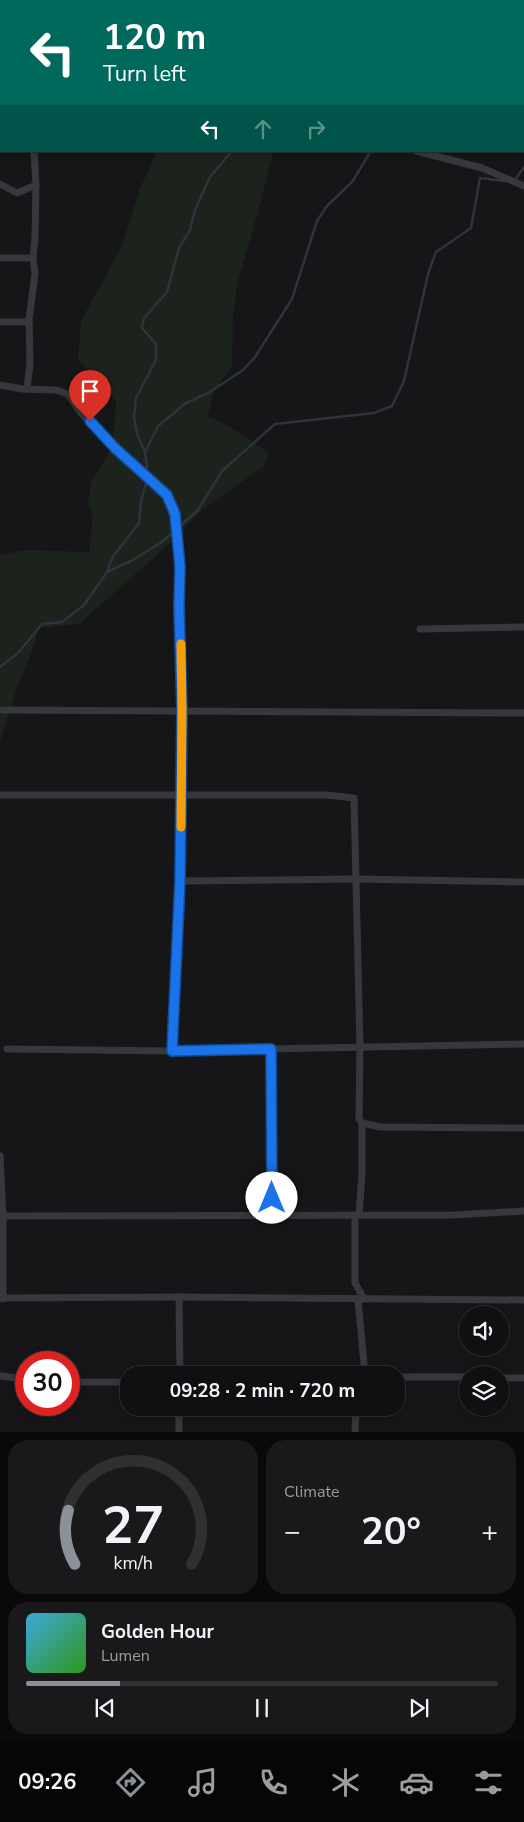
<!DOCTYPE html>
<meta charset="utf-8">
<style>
:root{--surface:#101012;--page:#19191b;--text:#f1f3f6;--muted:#9c9d9f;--line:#303032;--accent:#8c9099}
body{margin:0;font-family:"Nunito Sans",sans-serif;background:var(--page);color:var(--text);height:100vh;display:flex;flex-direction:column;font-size:19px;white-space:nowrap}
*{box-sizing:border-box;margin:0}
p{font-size:16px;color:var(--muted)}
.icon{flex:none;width:28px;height:28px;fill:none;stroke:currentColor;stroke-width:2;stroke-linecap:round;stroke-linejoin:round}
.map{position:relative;height:1432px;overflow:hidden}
.details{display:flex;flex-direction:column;gap:8px;padding:8px;background:#09090a;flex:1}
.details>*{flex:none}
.banner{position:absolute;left:0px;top:0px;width:525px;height:152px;box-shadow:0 2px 8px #0003,0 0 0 1px var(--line);background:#00695c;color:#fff;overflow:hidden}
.tools{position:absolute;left:459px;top:1306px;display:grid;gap:10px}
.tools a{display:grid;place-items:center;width:50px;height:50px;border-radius:50%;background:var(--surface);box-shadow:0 2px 8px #0003,0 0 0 1px var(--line);font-size:25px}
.speed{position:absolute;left:15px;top:1351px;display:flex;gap:10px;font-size:25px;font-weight:700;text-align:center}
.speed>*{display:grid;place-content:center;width:65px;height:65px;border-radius:50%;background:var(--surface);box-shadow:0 2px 8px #0003,0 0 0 1px var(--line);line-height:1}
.speed .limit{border:8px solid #d22;background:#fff;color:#111}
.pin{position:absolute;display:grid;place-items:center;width:42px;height:42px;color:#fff;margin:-51px -21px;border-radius:50% 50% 50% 0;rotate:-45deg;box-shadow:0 0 5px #0007}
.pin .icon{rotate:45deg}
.me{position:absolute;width:55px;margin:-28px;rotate:0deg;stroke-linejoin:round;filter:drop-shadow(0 0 4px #0008)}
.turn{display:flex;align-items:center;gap:18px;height:105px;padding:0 20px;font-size:22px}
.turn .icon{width:65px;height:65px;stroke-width:2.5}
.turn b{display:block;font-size:35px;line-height:42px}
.lanes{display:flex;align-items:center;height:48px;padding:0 20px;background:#0003;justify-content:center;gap:25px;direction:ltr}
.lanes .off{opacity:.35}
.big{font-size:38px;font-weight:700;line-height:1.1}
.details .tile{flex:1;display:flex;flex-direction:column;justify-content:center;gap:8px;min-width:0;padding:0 18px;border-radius:20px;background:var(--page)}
.details .dial{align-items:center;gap:0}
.dial svg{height:130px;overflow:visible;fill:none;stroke:var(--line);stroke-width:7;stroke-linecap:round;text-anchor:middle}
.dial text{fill:var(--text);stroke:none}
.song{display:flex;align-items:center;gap:15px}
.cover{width:60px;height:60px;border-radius:8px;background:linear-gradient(135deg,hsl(200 70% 55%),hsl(110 70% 35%))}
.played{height:5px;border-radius:2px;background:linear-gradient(90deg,var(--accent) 20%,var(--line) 20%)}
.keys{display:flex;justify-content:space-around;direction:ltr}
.heat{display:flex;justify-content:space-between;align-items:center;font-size:28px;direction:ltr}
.details .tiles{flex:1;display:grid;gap:8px;grid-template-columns:1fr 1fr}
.tile:last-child{grid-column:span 2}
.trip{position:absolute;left:120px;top:1366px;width:285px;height:50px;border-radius:20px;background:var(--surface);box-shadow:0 2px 8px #0003,0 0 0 1px var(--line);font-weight:700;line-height:50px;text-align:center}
.tab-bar{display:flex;height:80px;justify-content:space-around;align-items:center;background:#060607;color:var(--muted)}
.tab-bar .icon{width:35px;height:35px}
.tab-bar .on{color:var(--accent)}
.tab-bar b{font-size:22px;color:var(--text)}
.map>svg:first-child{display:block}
.green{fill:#1c231d}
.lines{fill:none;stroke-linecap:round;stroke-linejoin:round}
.stream{stroke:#2c353c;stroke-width:2.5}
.street{stroke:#37383d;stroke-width:7}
.route-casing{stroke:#114b97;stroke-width:12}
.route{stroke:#1a73e8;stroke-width:9}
.slow{stroke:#f59e0b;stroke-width:9}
</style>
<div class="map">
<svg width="524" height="1432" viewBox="0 0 524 1432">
<rect width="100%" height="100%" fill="#161618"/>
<g class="green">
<polygon points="123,0 265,0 265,1"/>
<polygon points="157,151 274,151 253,230 238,281 233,314 232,365 213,394 208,417 224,423 269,453 263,467 203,509 166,547 79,624 39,628 28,662 18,685 0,741 0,555 25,550 89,552 93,517 88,504 91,482 108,455 114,429 116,402 102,383 78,360 81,321 122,246 139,191"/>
</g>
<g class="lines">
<g class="stream">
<polyline points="253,1 253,0"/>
<polyline points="441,1 442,0"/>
<polyline points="515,180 524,167"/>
<polyline points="145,452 158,426 186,403 208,393 243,370 255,357 292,299 317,221 327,206 352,182 371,151"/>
<polyline points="107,572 112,558 139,523 141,501 148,477 145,452 137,434 134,417 136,398 156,360 156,344 142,328 144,318 167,292 179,248 190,230 195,210 210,177 232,151"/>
<polyline points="0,667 18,653 42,624 62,622 84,605 107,572 131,561 162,542 198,510 222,471 275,424 374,413 392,406 404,381 428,274 436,252 471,228 480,178 505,181"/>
</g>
<g class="street">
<polyline points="24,0 24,1"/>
<polyline points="70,0 70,1"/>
<polyline points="77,0 77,1"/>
<polyline points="0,55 1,55"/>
<polyline points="0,118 1,118"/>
<polyline points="416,151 482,168 524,186"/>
<polyline points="0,184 17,193 36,185 34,151"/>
<polyline points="0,258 33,258"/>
<polyline points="0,322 29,322"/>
<polyline points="0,385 22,389 56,390 68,394 81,413 115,448 167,495 175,514 180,567 179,607 182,710 180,881 172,1051"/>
<polyline points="27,389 30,363 29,319 35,274 33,258 35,239 36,185"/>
<polyline points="420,629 524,627"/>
<polyline points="2,710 524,713"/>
<polyline points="0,795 327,795 354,798 360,1047 359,1119 362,1123 380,1127 524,1128"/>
<polyline points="180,881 355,879 524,882"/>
<polyline points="7,1049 172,1051 524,1044"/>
<polyline points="271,1049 272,1215"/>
<polyline points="0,1156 3,1217 3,1299"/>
<polyline points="355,1215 355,1283 364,1299"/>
<polyline points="359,1215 362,1174 362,1123"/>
<polyline points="0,1216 453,1215 524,1211"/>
<polyline points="179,1297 180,1375"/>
<polyline points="0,1298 179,1297 524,1300"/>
<polyline points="358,1299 365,1375"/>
<polyline points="0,1376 26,1379"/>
<polyline points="396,1377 468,1377"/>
<polyline points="500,1378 524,1378"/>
<polyline points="69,1382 129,1382"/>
<polyline points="355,1430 356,1408"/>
<polyline points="179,1432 179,1408"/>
</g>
</g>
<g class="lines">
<defs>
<polyline id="route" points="90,421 115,448 167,495 175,514 180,567 179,607 182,710 180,881 172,1051 271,1049 272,1198"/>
</defs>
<use href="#route" class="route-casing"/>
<use href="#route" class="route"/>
<polyline class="slow" points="181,827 182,710 181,644"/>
</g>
</svg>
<div class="tools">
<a><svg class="icon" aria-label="sound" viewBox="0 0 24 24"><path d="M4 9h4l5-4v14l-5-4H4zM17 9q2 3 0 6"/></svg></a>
<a><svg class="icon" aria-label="layers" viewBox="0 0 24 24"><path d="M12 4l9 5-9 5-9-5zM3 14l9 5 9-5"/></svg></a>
</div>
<div class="speed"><div class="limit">30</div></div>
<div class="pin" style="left:90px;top:421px;background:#d93025"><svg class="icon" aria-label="arrive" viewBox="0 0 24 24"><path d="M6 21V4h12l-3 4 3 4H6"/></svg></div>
<svg class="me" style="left:272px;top:1198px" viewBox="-20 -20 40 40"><circle r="19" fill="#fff"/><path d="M0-13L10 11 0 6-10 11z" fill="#1a73e8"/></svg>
<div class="trip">09:28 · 2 min · 720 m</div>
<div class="banner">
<div class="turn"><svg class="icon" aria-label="left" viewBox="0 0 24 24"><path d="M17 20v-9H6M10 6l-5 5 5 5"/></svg><div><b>120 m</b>Turn left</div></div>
<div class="lanes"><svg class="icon" aria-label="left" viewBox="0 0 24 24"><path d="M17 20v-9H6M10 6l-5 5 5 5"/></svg><svg class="icon off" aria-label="ahead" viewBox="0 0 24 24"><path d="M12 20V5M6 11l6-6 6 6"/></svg><svg class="icon off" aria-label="right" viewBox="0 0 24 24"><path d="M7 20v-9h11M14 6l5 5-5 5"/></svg></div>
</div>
</div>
<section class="details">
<div class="tiles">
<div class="tile dial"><svg viewBox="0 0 100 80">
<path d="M14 69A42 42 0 1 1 86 69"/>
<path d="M14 69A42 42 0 0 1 10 36" stroke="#8c9099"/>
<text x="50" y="56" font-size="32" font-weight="700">27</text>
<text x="50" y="72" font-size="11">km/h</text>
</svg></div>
<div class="tile"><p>Climate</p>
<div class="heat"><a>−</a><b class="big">20°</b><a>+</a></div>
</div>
<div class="tile">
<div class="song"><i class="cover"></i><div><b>Golden Hour</b><p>Lumen</p></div></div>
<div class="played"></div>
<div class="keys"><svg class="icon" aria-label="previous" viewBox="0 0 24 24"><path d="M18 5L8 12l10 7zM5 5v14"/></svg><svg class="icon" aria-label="pause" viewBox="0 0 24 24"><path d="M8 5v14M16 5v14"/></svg><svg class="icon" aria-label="next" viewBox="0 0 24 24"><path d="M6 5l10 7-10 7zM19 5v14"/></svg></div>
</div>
</div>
</section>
<nav class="tab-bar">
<b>09:26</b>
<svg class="icon on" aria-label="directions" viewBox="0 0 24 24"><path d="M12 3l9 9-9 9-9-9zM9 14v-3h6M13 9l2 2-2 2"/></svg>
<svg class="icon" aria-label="music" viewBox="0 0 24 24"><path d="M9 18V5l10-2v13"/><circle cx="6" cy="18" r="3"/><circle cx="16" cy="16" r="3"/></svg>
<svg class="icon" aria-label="phone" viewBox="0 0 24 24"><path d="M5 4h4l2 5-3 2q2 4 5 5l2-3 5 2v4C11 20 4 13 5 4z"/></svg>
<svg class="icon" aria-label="climate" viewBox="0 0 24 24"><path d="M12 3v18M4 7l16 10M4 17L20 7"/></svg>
<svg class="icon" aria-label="car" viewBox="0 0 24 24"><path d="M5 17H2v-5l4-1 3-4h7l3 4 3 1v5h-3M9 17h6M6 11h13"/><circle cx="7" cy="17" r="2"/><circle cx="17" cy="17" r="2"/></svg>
<svg class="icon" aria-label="filters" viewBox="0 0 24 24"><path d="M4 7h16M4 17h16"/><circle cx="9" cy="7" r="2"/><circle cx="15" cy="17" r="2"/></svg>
</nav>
